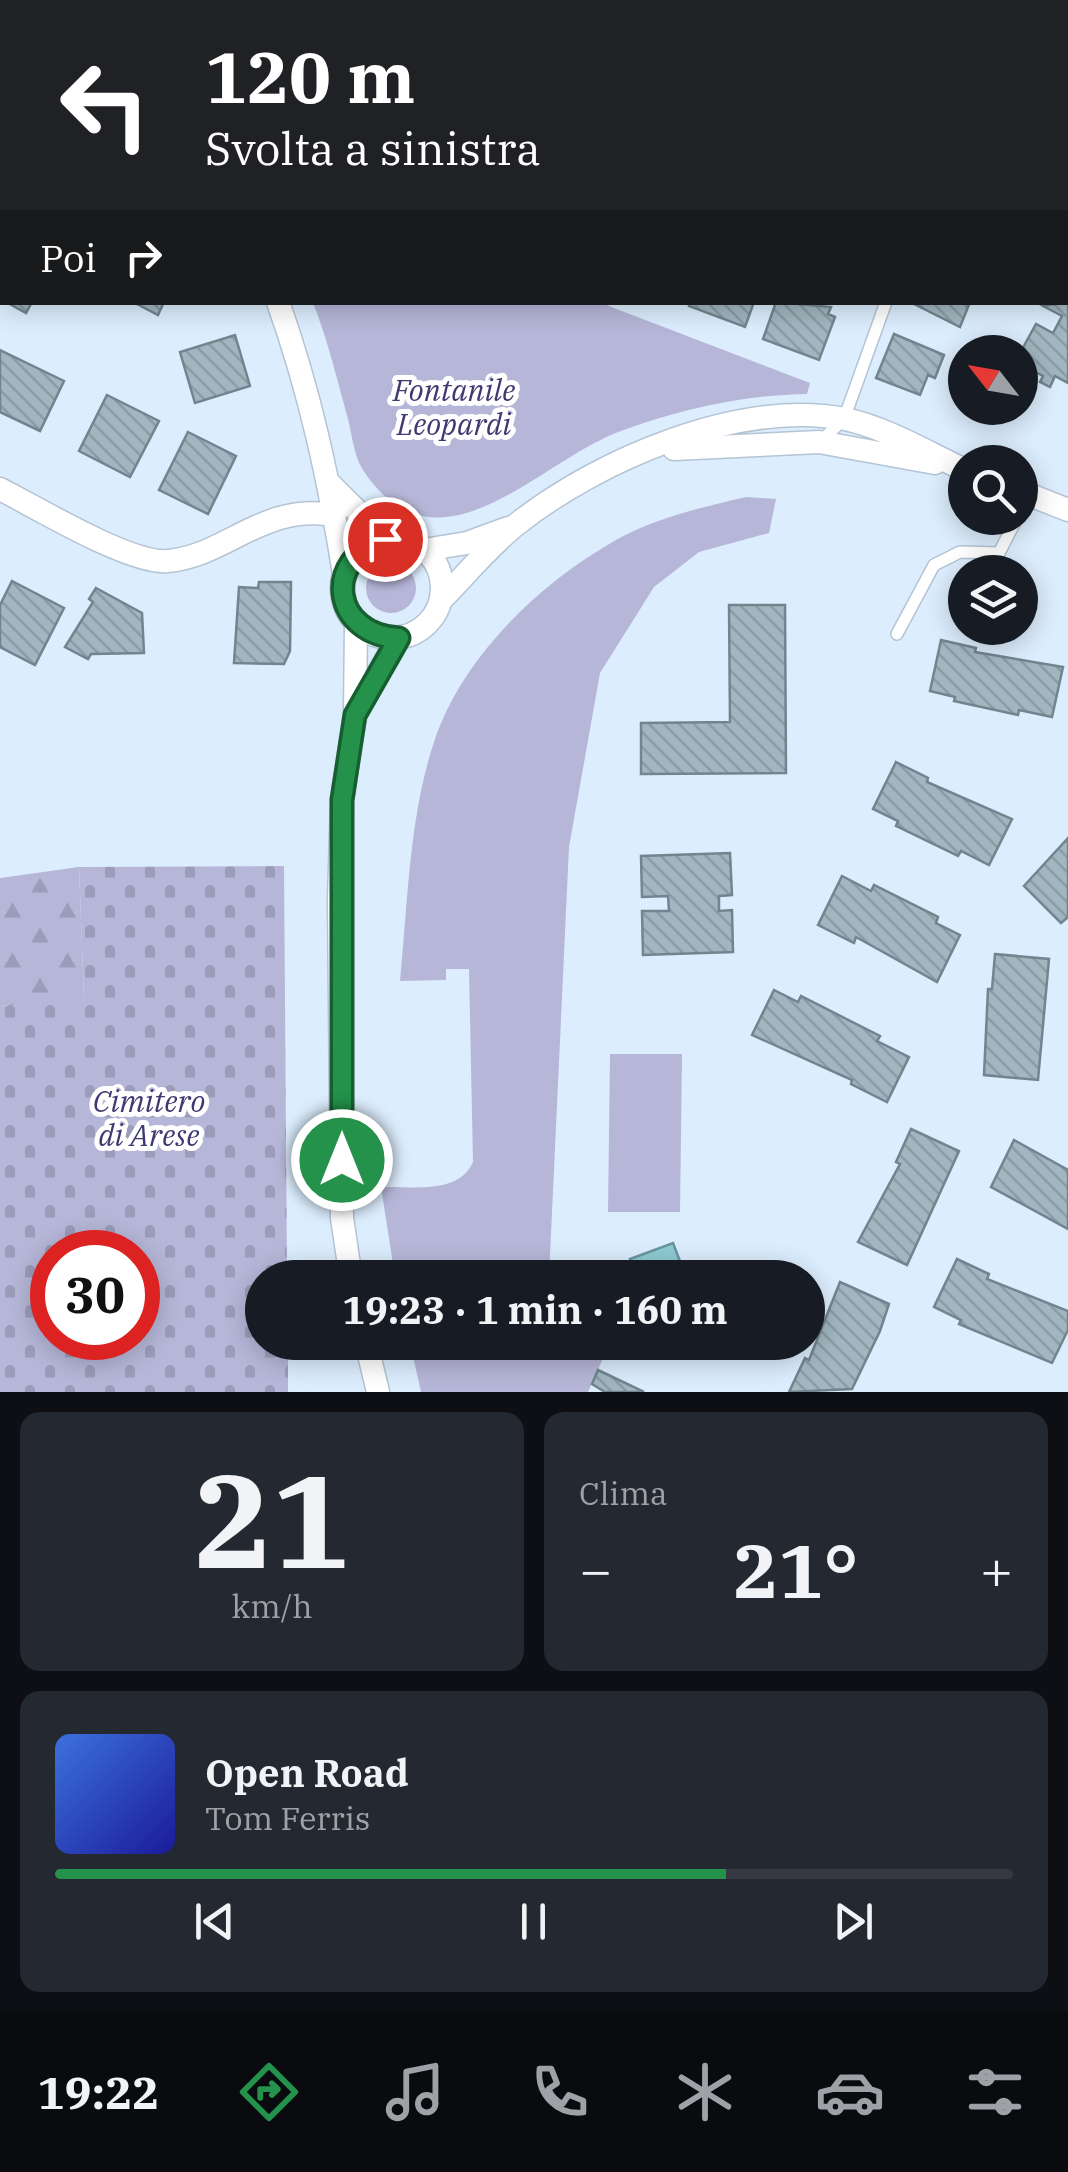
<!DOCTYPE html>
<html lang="it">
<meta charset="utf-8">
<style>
:root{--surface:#171b24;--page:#242831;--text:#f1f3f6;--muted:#9ea1a6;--line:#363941;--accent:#24924a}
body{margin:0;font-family:"IBM Plex Serif",serif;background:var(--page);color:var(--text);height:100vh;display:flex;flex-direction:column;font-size:38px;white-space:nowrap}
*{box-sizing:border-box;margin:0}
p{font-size:32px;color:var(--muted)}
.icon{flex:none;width:55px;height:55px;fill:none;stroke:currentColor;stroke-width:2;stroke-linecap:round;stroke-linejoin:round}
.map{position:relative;height:1392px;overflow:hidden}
.side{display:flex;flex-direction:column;gap:20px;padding:20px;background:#0d0f14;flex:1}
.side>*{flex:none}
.top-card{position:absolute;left:0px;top:0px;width:1070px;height:305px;box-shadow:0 5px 25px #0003;background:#202124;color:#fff;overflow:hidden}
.needle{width:65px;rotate:301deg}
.controls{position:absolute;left:948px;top:335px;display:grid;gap:20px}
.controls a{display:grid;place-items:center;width:90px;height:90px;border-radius:50%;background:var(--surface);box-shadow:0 5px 25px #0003;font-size:50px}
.speed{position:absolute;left:30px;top:1230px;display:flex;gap:20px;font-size:50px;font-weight:700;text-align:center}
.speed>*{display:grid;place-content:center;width:130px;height:130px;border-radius:50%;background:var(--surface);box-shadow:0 5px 25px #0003;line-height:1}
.speed .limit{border:15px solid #d22;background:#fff;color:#111}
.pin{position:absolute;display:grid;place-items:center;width:85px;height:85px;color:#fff;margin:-42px;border:5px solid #fff;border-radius:50%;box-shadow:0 2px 10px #0007}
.me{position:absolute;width:110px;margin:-55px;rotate:0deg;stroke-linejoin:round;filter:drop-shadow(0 0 8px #0008)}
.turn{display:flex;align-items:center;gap:35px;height:210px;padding:0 40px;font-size:45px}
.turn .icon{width:130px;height:130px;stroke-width:2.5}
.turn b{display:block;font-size:70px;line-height:85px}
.then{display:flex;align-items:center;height:95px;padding:0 40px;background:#0003;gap:20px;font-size:38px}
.big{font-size:75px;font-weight:800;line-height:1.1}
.side .tile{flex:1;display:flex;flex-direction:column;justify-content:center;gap:15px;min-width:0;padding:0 35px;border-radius:20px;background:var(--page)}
.side .dial{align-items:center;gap:0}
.dial b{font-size:130px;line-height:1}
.song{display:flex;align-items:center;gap:30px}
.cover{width:120px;height:120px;border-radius:15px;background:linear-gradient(135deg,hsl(220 70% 55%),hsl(240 70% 35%))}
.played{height:10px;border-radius:5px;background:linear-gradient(90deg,var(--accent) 70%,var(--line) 70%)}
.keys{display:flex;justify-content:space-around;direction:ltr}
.heat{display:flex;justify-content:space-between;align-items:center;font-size:55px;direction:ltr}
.side .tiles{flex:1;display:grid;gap:20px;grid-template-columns:1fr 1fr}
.tile:last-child{grid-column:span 2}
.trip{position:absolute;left:245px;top:1260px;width:580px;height:100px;border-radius:50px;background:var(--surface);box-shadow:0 5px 25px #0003;font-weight:800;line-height:100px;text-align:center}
.tab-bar{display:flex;height:160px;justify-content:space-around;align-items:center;background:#090b0e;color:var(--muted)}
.tab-bar .icon{width:70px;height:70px}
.tab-bar .selected{color:var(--accent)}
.tab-bar b{font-size:45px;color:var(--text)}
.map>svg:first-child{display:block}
.green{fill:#b6b6d8}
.forest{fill:url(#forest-firs)}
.cemetery{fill:url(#cemetery-stones);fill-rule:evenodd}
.water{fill:#8dcad3;stroke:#68959c;stroke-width:2.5}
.building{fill:url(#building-back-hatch);stroke:#71858f;stroke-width:2.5}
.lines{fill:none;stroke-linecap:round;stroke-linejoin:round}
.service-casing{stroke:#b4c4d4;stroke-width:14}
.minor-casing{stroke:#b4c4d4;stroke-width:25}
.service{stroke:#fff;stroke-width:11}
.minor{stroke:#fff;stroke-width:22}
.route-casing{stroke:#175f30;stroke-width:25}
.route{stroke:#24924a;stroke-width:18}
.labels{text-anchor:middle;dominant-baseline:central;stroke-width:10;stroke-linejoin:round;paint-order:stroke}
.park-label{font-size:30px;font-style:italic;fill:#3f3971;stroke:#fff}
</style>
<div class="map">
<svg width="1068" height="1392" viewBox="0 0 1068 1392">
<defs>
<pattern id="forest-firs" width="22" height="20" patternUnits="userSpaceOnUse" patternTransform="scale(2.5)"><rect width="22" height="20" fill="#b6b6d8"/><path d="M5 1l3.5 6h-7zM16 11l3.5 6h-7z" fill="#9b9cb9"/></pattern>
<pattern id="cemetery-stones" width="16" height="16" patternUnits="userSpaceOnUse" patternTransform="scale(2.5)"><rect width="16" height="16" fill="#b6b6d8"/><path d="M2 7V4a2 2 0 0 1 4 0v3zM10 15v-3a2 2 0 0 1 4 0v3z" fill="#9b9cb9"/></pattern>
<pattern id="building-back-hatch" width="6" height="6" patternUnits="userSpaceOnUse" patternTransform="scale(2.5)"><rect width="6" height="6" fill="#a1b6c0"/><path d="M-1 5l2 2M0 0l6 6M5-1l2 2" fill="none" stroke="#8a9ca5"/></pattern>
</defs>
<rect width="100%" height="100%" fill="#dcedfd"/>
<g class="green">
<polygon points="234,0 1068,0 1068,110 1068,2"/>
<path d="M313,303H601L810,383L807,394C743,395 681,409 621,431C538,461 438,584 363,470C354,456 352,435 348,419C337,380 328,340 313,303Z"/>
<path d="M746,497L776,499L769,533L699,552L654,587L600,673L569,847L549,1277H395L381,1187C412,1186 459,1195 473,1162L469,969H446V980L400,981C408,902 409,815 435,739C464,655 540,583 616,540C655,518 703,507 746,497Z"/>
<circle cx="391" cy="588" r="25"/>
<polygon points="610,1054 682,1054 680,1212 608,1212"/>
<polygon points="410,1343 579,1343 604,1356 588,1392 421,1392"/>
</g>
<polygon class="forest" points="79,867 84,999 0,1006 0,878"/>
<path class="cemetery" d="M284,866L287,1277L262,1278V1342L288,1343V1392H0V1006L84,998L79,867ZM52,1252H138V1338H52Z"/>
<polygon class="water" points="673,1243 686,1277 637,1277 630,1259"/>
<g class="building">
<polygon points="109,0 175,0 179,2 107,2"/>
<polygon points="0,232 2,233 2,301 0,300"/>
<polygon points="1068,275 1068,383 1055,376 1050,387 1040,382 1043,376 1020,364 1020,353 1036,324 1053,333 1062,316 1043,306 1068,302"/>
<polygon points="6,302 32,302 26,313"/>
<polygon points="133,302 164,302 158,315"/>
<polygon points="690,302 754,302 745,327 689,306"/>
<polygon points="776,302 831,307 828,314 835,317 819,360 763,339"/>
<polygon points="910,302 970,302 960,327"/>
<polygon points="894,334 944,355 935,378 928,375 920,395 876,378"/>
<polygon points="235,335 250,386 195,403 180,352"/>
<polygon points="0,350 64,381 40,431 0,412"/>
<polygon points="107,395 159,421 130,477 79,451"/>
<polygon points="188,432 236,456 208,514 159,490"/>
<polygon points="12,581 64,608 35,665 0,647 0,605"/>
<polygon points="259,582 291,582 290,651 284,664 234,663 239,587 258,588"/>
<polygon points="963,587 965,588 965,610 954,604"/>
<polygon points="96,588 142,613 144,653 91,654 88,659 65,647 93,602 89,599"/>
<polygon points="729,605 785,605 786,773 641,774 641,723 730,722"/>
<polygon points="941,640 976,648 975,652 1063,667 1052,717 1019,710 1018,715 954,701 955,697 930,691"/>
<polygon points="896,762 928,778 927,782 1012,819 989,865 961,851 958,856 896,826 898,821 873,809"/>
<polygon points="1068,838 1068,917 1061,923 1024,886"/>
<polygon points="730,853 732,895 719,896 719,911 732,910 733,952 643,955 642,911 669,911 668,896 642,897 641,856"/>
<polygon points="842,876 871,891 874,885 938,917 936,923 960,935 937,982 856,937 854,943 818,925"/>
<polygon points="995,954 1049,959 1038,1080 984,1075 988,989 992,989"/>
<polygon points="774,990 798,1002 801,996 880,1036 877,1041 909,1057 887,1102 851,1084 852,1080 752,1035"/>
<polygon points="911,1129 959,1151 907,1265 858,1242 900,1164 896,1162"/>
<polygon points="1014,1140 1068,1170 1068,1229 991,1187"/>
<polygon points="957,1259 989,1274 987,1279 1068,1311 1068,1330 1052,1363 959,1324 961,1320 934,1307"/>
<polygon points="840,1282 889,1304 880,1331 852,1389 789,1392 805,1358 809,1360"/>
<polygon points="598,1370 644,1392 605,1392 592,1384"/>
</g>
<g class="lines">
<defs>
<g id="service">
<polyline points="821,441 844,419 886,302"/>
<polyline points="897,634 934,565 960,552 999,553 1017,518"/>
</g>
<g id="minor">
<polyline points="12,2 14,0"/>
<polyline points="0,20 2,17"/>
<polyline points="0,80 2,82"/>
<path d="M278,302C310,392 329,480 344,574"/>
<polyline points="674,449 819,442 935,463"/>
<polyline points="331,485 385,539"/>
<path d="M0,489C36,507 131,565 168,561C229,555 261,503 335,515"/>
<polyline points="1020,491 1068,510"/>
<circle cx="392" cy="588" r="50"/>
<polyline points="424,550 467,543 508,528"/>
<path d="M441,600C465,576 489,546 517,524C598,460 739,399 845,419C887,428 926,452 965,470"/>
<polyline points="356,713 399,637"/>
<polyline points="351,1278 342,1218 339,899 342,799 355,715 356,622"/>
<polyline points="366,1342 378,1392"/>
</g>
</defs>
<use href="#service" class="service-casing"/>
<use href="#minor" class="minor-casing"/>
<use href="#service" class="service"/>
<use href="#minor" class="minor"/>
</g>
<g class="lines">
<defs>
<path id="route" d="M342,1160V800L355,715L399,638C333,635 321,560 385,539"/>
</defs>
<use href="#route" class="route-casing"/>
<use href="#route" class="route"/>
</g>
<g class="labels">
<g class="park-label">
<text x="454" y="389">Fontanile<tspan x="454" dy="34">Leopardi</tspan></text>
<text x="149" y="1100">Cimitero<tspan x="149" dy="34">di Arese</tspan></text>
</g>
</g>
</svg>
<div class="controls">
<a><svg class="needle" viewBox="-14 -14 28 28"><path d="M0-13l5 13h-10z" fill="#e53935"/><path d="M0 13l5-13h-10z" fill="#9ea1a6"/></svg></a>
<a><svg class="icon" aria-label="search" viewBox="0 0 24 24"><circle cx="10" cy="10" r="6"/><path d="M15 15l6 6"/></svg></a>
<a><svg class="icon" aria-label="layers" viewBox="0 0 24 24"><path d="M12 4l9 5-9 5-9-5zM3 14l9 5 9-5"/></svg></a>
</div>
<div class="speed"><div class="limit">30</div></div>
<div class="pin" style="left:385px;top:539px;background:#d93025"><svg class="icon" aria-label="arrive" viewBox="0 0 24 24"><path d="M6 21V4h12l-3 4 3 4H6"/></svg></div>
<svg class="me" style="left:342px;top:1160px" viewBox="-20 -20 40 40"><circle r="17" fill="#24924a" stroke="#fff" stroke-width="3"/><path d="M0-11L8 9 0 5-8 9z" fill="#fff"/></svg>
<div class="trip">19:23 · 1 min · 160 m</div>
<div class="top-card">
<div class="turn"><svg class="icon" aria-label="left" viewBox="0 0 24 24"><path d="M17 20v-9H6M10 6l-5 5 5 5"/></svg><div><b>120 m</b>Svolta a sinistra</div></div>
<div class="then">Poi<svg class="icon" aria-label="right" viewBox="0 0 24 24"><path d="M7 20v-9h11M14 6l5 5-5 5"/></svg></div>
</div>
</div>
<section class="side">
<div class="tiles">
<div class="tile dial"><b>21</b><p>km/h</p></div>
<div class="tile"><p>Clima</p>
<div class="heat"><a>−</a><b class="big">21°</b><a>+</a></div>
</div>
<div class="tile">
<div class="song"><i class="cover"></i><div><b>Open Road</b><p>Tom Ferris</p></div></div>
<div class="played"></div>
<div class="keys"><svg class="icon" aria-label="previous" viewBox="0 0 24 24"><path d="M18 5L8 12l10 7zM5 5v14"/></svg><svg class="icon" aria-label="pause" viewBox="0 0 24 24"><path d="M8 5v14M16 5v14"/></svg><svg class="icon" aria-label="next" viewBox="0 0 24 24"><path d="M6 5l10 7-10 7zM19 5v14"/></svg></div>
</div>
</div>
</section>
<nav class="tab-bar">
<b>19:22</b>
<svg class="icon selected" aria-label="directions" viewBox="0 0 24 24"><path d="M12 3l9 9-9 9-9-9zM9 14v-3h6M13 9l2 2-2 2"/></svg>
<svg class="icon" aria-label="music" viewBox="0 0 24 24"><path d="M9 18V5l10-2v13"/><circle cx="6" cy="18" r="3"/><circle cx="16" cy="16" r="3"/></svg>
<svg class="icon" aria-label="phone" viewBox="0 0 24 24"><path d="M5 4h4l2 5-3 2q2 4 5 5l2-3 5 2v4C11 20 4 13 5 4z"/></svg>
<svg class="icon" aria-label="climate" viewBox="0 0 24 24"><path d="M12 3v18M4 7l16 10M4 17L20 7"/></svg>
<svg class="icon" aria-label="car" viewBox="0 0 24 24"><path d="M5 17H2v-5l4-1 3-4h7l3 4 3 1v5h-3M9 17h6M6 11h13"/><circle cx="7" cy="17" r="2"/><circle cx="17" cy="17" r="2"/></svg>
<svg class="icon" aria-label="filters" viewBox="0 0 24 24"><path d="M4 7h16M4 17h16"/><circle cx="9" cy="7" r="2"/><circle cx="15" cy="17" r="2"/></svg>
</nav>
